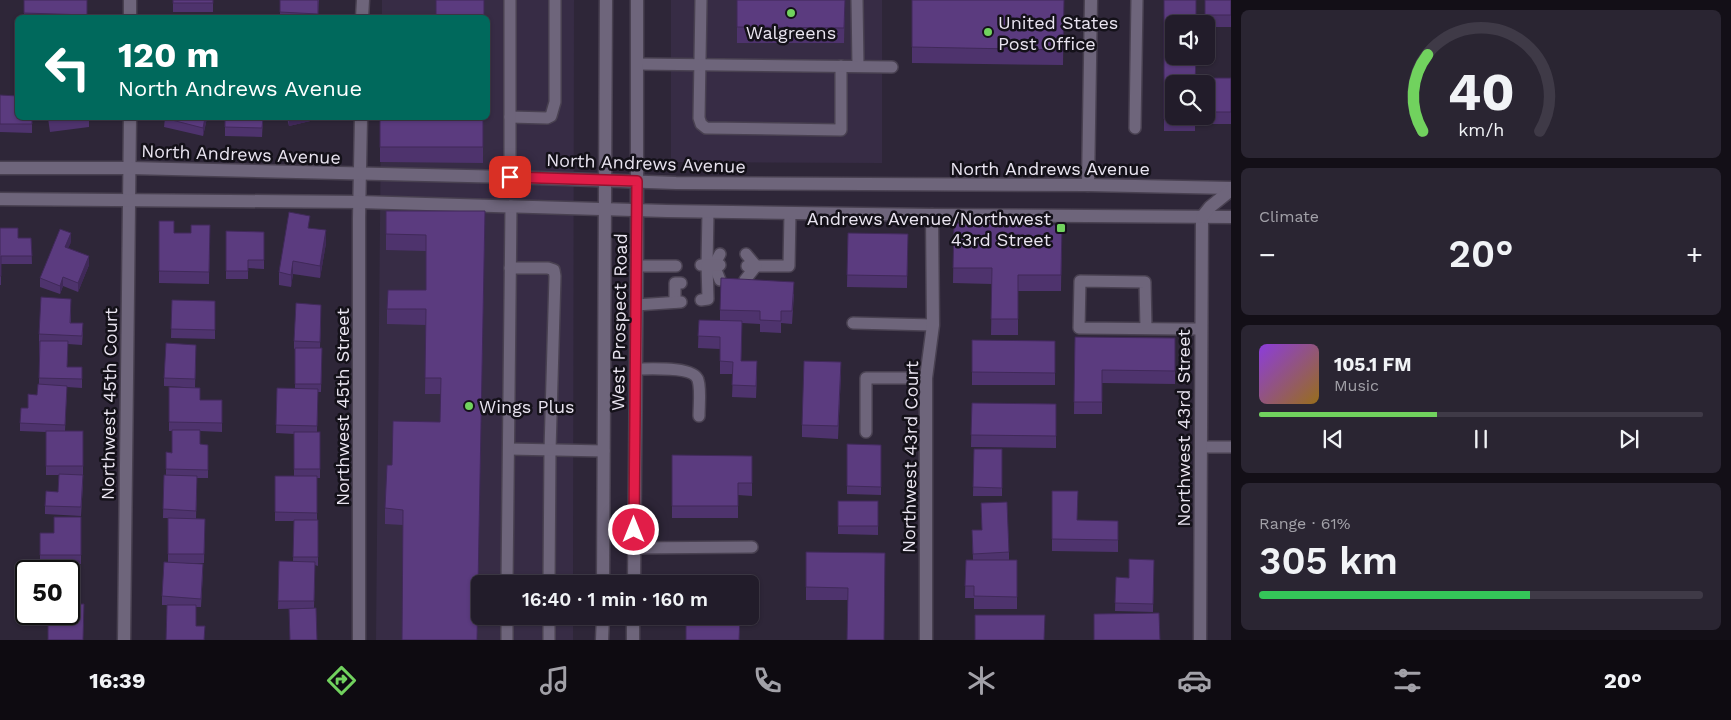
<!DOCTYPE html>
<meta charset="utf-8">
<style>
:root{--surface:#221c2a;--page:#2a2532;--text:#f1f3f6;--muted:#a2a1a8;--line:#3f3a47;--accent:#71d25e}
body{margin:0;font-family:"Work Sans",sans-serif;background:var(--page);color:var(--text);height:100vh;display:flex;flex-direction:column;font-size:19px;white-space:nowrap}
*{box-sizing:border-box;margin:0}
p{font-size:16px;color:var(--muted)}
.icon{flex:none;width:28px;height:28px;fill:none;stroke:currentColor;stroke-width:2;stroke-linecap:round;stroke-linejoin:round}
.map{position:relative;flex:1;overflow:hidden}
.panel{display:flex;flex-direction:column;gap:10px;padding:10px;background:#130f17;width:500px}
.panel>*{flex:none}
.banner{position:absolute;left:15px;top:15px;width:475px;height:105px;border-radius:8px;box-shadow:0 1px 4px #0004,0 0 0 1px var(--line);background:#00695c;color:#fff;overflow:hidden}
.fabs{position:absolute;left:1165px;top:15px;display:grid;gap:10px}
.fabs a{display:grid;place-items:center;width:50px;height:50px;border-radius:8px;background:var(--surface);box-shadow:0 1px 4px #0004,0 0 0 1px var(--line);font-size:25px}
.speed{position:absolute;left:15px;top:560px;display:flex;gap:10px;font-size:25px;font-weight:700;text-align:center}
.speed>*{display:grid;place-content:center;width:65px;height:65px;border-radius:50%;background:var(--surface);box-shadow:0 1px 4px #0004,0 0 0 1px var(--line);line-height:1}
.speed .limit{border:2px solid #111;border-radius:8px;background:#fff;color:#111}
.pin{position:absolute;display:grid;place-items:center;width:42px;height:42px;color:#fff;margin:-21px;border-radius:10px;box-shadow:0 2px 8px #0006}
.me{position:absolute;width:55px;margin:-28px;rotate:0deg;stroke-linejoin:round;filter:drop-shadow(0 0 4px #0008)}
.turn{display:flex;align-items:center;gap:18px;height:105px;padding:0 20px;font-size:22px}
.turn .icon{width:65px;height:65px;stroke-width:2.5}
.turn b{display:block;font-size:35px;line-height:42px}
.big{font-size:38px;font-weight:600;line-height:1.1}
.panel .widget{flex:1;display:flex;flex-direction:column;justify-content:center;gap:8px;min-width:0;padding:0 18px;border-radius:8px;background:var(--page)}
.panel .dial{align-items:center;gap:0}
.dial svg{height:130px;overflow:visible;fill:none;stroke:var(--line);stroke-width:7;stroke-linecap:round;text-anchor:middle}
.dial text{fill:var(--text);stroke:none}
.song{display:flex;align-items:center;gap:15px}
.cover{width:60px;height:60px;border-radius:8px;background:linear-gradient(135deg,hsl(270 70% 55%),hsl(40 70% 35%))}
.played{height:5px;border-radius:2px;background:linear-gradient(90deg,var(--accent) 40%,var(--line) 40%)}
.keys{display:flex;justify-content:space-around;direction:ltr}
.heat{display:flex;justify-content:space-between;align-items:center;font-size:28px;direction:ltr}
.charge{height:8px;border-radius:4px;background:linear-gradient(90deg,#34c759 61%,var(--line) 0)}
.trip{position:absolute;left:471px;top:575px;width:288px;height:50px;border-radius:8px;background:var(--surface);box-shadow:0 1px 4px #0004,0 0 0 1px var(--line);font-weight:600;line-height:50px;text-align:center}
.dock{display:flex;height:80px;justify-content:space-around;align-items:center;background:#0e0b11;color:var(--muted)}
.dock .icon{width:35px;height:35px}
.dock .selected{color:var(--accent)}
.dock b{font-size:22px;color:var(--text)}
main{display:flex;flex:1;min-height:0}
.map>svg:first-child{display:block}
.built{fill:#372c45}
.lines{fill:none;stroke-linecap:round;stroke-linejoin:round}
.service-casing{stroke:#494151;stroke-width:14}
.minor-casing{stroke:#494151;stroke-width:15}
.secondary-casing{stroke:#494151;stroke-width:15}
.service{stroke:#6e657b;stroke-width:11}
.minor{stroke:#6e657b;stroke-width:12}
.secondary{stroke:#6e657b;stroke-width:12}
.wall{fill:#4e336d}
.shaded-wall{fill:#402959}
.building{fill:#5b3b7f;stroke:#402959}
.route-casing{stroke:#92132f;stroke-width:12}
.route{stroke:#e11d48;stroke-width:9}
.poi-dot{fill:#71d25e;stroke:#141119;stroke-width:2}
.labels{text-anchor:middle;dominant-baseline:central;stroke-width:5;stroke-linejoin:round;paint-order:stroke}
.poi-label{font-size:18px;fill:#e9e4f0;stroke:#141119;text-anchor:start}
.street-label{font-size:18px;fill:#e9e4f0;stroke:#141119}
</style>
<main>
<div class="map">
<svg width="1231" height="640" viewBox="0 0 1231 640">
<rect width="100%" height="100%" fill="#2e2638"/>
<g class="built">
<polygon points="382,0 574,0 573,584 480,584 480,616 573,616 573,640 376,640 381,118 488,118 488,18 382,17"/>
<polygon points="671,0 882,0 882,163 671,162"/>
</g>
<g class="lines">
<defs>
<g id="service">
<polyline points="701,0 699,118 701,124 706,128 841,130 841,66"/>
<polyline points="857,0 858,66"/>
<polyline points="637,64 892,67"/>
<polyline points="510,117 547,118 551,116 555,102 555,0"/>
<polyline points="1135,128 1137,0"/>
<polyline points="510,177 510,0"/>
<polyline points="720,254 714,265 720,280"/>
<polyline points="701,265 707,265 708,212"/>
<polyline points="637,266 676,266"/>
<polyline points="747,266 789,266 790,213"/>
<polyline points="510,268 548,268 554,270 555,276 550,450 549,584"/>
<polyline points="745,280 756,266 746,254"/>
<polyline points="701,300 708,299 707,265 720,265"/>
<polyline points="675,302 675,283 681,283"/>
<polyline points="636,305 681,302"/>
<polyline points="853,323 933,325"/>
<polyline points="1146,328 1145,282 1080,281 1079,328 1185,329 1201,329"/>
<path d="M636,369C649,369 694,366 698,380C701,389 699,406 699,416"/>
<polyline points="866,432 866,378 926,378"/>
<polyline points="1201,447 1231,447"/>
<polyline points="509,449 604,451"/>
<polyline points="634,548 752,547"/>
<polyline points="507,584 511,206"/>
<polyline points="507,640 507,616"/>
<polyline points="549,640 549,616"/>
</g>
<g id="minor">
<polyline points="130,18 130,0"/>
<polyline points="362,18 363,0"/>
<polyline points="1088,185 1091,0"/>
<polyline points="124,640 130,118"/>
<polyline points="359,640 359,218 361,118"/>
<polyline points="926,640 926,378 933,325 932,215"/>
<polyline points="1200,640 1202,217"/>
</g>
<g id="secondary">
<polyline points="0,168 130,168 510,177 676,183 1088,185 1231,188"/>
<polyline points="0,199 359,202 667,211 932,215 1231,217"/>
<polyline points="1202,217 1210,207 1231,190"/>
<polyline points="603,584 606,0"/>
<polyline points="634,584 637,242 637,0"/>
<polyline points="602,640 603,616"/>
<polyline points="633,640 633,616"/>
</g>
</defs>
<use href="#service" class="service-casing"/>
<use href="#minor" class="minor-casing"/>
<use href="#secondary" class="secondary-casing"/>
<use href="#service" class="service"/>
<use href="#minor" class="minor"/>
<use href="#secondary" class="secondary"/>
</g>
<g class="wall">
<rect x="24" y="0" width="63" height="18"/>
<rect x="173" y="0" width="40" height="12"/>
<polygon points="280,0 319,0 318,16 280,16"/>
<polygon points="737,0 845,0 844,43 737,43"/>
<polygon points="912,0 1064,0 1063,65 912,63"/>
<polygon points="1164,0 1195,116 1195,131 1164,131"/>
<polygon points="1205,0 1231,0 1231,27 1206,27 1206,24 1205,24"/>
<polygon points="1231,78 1231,124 1205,124 1205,116 1206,116 1206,84"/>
<polygon points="0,95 32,118 32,133 0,132"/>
<polygon points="48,118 89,118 89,127 50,132"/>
<polygon points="165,118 207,118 203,136 164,127"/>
<polygon points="225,118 263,118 262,137 225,136"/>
<polygon points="287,118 323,118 289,126"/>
<polygon points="380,118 483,118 483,163 380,162"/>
<polygon points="386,211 485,211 477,640 403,525 385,524 385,508 392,465 440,422 441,394 425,394 426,325 387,324 387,309 426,290 426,251 386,250"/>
<polygon points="159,221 174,233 191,233 210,225 209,284 159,283"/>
<polygon points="954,223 1062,225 1061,291 1018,291 1018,335 991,335 992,284 953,283"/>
<polygon points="0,228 18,238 31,238 32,264 1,264 1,285 0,285"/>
<polygon points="310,228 326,243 320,278 293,274 291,287 279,285 279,272"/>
<polygon points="226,231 264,232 264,269 248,268 248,279 226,279"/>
<polygon points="848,233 908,234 907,288 847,287"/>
<polygon points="71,242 68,248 89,265 78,292 63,286 60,294 40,287 40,278"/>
<polygon points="794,294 792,324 781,323 781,333 760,332 760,324 742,323 741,361 757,374 756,398 732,397 733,374 720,374 720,349 698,348 699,320 720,321 720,310"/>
<polygon points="172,300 215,301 215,339 171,338"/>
<polygon points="71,307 71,323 83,332 82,345 68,344 67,367 82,367 82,388 67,387 65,431 83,431 83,475 71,475 83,484 81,516 45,514 45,506 58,492 59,475 46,475 46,432 20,431 20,423 28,408 37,395 39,384 39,334"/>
<polygon points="321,313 320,348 322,348 321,392 318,392 317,432 320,432 320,478 317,478 317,520 318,520 318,566 315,565 314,608 278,609 279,561 293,562 294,521 275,521 275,476 294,476 294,434 276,433 277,388 295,388 295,349 294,349 294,341"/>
<polygon points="1075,337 1175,338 1175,384 1102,383 1102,414 1074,414"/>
<polygon points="1055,341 1055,385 972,385 972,372"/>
<polygon points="196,353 195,387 200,400 222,400 222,432 200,431 200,444 208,445 208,478 197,478 196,519 205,519 204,563 178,563 203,572 201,607 196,607 196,626 205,640 167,605 162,605 162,596 168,562 168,518 174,518 163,518 164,475 166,475 166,452 172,453 172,431 169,431 169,387 183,387 164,386 164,378"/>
<polygon points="841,374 838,439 802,437 802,425"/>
<polygon points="972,403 1056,404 1056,448 971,447"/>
<polygon points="847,444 881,445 881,495 847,494"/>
<polygon points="974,449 1002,449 1002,496 973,496"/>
<polygon points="672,455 752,456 752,496 738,495 738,518 672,518"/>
<polygon points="1052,491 1077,520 1118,521 1118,552 1052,551"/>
<polygon points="838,501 878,501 878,535 838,534"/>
<polygon points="981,503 1009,552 1009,560 1017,560 1017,609 974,609 974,598 965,598 966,560 973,560 972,530 982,530"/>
<polygon points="81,517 81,564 79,564 79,604 69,614 69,571 49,564 40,564 40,533 54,533"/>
<polygon points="806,552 885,553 848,600 806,600"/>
<polygon points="1154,560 1153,612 1115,611 1116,577 1129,578"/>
<polygon points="678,616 747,616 747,624 678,623"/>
</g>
<g class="shaded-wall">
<polygon points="205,118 207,118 203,136 203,128"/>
<polygon points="289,118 323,118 289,126"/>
<polygon points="326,230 326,243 320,278 320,266"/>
<polygon points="71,233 71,242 65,255 65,247"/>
<polygon points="89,256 89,265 78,292 78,283"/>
<polygon points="293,261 293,274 291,287 291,275"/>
<polygon points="63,277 63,286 60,294 60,286"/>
</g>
<g class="building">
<polygon points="24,0 87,0 87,15 24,13"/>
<rect x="173" y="0" width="40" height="3"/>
<polygon points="280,0 318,0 318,14 280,12"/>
<rect x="436" y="0" width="48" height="18"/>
<polygon points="737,0 845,0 844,28 737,27"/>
<polygon points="912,0 1064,0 1063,50 912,47"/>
<polygon points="1164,0 1196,0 1196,24 1174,24 1174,56 1196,56 1195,84 1174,84 1174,116 1195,116 1195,119 1164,119"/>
<rect x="1205" y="0" width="26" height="15"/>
<rect x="270" y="16" width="54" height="2"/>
<polygon points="1205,78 1231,78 1231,112 1206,112 1206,84 1205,84"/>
<polygon points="0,95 18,96 18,118 32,118 32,124 0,124"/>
<polygon points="50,118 64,118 50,119"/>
<polygon points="164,118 205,118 203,128"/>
<polygon points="225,118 263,118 262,128 225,127"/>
<rect x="380" y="118" width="103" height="29"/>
<polygon points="386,211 485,211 477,640 402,640 403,510 385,508 387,465 392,465 393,421 440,422 441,378 425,378 426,309 387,309 388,290 426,290 426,235 386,234"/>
<polygon points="289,212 310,216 308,228 326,230 320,266 293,261 291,275 279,272"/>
<polygon points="159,221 174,221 174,233 191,233 191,225 210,225 209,272 159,271"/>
<polygon points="954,223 1062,225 1061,275 1018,275 1018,319 991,319 992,268 953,268"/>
<polygon points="0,228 18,228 18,238 31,238 32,256 1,256 1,276 0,276"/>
<polygon points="60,229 71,233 65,247 89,256 78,283 63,277 60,286 40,278"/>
<polygon points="226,231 264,232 264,260 248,260 248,271 226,271"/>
<polygon points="848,233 908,234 907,276 847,275"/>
<polygon points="721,278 794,282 792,311 781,311 781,321 760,320 760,311 720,310"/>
<polygon points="41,297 71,299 70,323 83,323 82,336 39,334"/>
<polygon points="172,300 215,301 215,330 171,329"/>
<polygon points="296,303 321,305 320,342 294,341"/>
<polygon points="699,320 742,321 741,361 757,361 756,386 732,385 733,362 720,361 720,337 698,336"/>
<polygon points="1075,337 1175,338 1175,371 1102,370 1102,402 1074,402"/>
<polygon points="972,340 1055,341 1055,373 972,372"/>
<polygon points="40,341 68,341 67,367 82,367 82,379 39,378"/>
<polygon points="166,343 196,345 195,379 164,378"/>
<polygon points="295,348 322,348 321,384 295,384"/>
<polygon points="804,361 841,362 838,426 802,425"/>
<polygon points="38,384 67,386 65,425 20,423 21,408 28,408 28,394 37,395"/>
<polygon points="169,387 200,388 200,400 222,400 222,423 169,422"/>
<polygon points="277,388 318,389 317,426 276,425"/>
<polygon points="972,403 1056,404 1056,436 971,435"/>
<polygon points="172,430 200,430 200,444 208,445 208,470 166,469 166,452 172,453"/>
<rect x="46" y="431" width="37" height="35"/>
<rect x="294" y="432" width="26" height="37"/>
<polygon points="847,444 881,445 881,487 847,486"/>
<polygon points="974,449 1002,449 1002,488 973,487"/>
<polygon points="672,455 752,456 752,483 738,483 738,506 672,506"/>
<polygon points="59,474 83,475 81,507 45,506 46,491 58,492"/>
<polygon points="164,475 197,476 196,511 163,509"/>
<polygon points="275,476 317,476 317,513 275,512"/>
<polygon points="1052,491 1078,491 1077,520 1118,521 1118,540 1052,539"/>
<rect x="838" y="501" width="40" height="25"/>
<polygon points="1007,502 1009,552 973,554 972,530 982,530 981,503"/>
<polygon points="54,517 81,517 81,555 40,555 40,533 54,533"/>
<polygon points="168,518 205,519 204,554 168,554"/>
<polygon points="294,520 318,520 318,557 293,557"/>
<polygon points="806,552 885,553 884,640 847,640 848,588 806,587"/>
<polygon points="1129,559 1154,560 1153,604 1115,603 1116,577 1129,578"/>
<polygon points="966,560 1017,560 1017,597 974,596 974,586 965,586"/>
<polygon points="49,561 79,561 79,599 69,598 69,571 49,571"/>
<polygon points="279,561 315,562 314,601 278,601"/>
<polygon points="164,562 203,564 201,599 162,596"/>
<polygon points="678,577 747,578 747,584 678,584"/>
<polygon points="69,604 84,604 83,640 48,640 48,616 52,616 52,614 69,614"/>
<polygon points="167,605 196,605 196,626 205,626 204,640 166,640"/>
<polygon points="316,608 317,640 290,640 289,609"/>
<polygon points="1159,613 1160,640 1094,640 1094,614"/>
<polygon points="975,615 1045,615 1044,640 975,640"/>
<polygon points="686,616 740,616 739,640 686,640"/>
</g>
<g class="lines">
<defs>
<polyline id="route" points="510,177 637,181 634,530"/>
</defs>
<use href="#route" class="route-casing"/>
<use href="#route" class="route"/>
</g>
<g class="poi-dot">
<circle cx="791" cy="13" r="5"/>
<circle cx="988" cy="32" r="5"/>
<rect x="1056" y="223" width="10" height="10" rx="2.5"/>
<circle cx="469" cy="406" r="5"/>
</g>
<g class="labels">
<g class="poi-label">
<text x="998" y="22">United States<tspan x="998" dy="21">Post Office</tspan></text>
<text x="791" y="32" text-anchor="middle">Walgreens</text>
<text x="1051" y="218" text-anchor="end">Andrews Avenue/Northwest<tspan x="1051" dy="21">43rd Street</tspan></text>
<text x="479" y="406">Wings Plus</text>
</g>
<g class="street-label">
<text transform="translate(241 154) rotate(2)">North Andrews Avenue</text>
<text transform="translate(646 163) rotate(2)">North Andrews Avenue</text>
<text x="1050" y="168">North Andrews Avenue</text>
<text transform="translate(619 322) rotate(-89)">West Prospect Road</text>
<text transform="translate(109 404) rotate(-89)">Northwest 45th Court</text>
<text transform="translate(342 407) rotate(-90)">Northwest 45th Street</text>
<text transform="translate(1183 428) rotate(-90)">Northwest 43rd Street</text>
<text transform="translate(910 457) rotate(-89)">Northwest 43rd Court</text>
</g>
</g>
</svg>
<div class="fabs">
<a><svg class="icon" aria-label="sound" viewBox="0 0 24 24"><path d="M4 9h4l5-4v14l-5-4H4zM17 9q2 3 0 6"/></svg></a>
<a><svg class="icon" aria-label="search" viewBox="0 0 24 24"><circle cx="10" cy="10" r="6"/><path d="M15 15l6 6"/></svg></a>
</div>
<div class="speed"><div class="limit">50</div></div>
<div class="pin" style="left:510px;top:177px;background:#d93025"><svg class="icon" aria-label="arrive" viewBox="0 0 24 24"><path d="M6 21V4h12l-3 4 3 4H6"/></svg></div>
<svg class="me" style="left:634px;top:530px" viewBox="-20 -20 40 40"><circle r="17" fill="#e11d48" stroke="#fff" stroke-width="3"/><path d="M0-11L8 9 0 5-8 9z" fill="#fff"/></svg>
<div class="trip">16:40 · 1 min · 160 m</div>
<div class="banner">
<div class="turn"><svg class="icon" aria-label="left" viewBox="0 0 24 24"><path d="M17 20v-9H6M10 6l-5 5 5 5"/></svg><div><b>120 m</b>North Andrews Avenue</div></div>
</div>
</div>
<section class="panel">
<div class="widget dial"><svg viewBox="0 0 100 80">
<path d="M14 69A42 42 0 1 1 86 69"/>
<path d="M14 69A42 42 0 0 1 17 22" stroke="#71d25e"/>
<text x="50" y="56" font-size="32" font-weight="700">40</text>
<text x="50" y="72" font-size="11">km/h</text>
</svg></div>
<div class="widget"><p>Climate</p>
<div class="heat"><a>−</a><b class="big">20°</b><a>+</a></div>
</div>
<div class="widget">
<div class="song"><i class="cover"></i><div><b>105.1 FM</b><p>Music</p></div></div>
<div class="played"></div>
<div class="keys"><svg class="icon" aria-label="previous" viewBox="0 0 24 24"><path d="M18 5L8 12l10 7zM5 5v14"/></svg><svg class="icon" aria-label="pause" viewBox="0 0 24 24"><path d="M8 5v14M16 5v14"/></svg><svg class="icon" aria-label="next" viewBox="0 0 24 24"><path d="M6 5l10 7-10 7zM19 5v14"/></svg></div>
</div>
<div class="widget"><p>Range · 61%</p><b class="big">305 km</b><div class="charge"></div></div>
</section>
</main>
<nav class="dock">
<b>16:39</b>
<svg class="icon selected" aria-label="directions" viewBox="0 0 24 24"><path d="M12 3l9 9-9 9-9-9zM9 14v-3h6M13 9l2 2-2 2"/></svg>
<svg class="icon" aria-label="music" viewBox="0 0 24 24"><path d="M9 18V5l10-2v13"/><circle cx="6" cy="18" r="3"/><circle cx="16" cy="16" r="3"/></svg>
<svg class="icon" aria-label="phone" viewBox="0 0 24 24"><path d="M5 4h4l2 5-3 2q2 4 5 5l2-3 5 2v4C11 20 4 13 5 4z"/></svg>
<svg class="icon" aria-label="climate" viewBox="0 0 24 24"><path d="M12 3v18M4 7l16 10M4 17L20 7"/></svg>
<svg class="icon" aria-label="car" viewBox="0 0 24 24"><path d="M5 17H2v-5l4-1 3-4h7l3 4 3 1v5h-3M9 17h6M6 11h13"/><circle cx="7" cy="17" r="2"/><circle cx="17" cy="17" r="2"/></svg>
<svg class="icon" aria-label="filters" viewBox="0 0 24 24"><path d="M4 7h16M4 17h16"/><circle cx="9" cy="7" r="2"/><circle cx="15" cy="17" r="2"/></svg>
<b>20°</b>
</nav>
